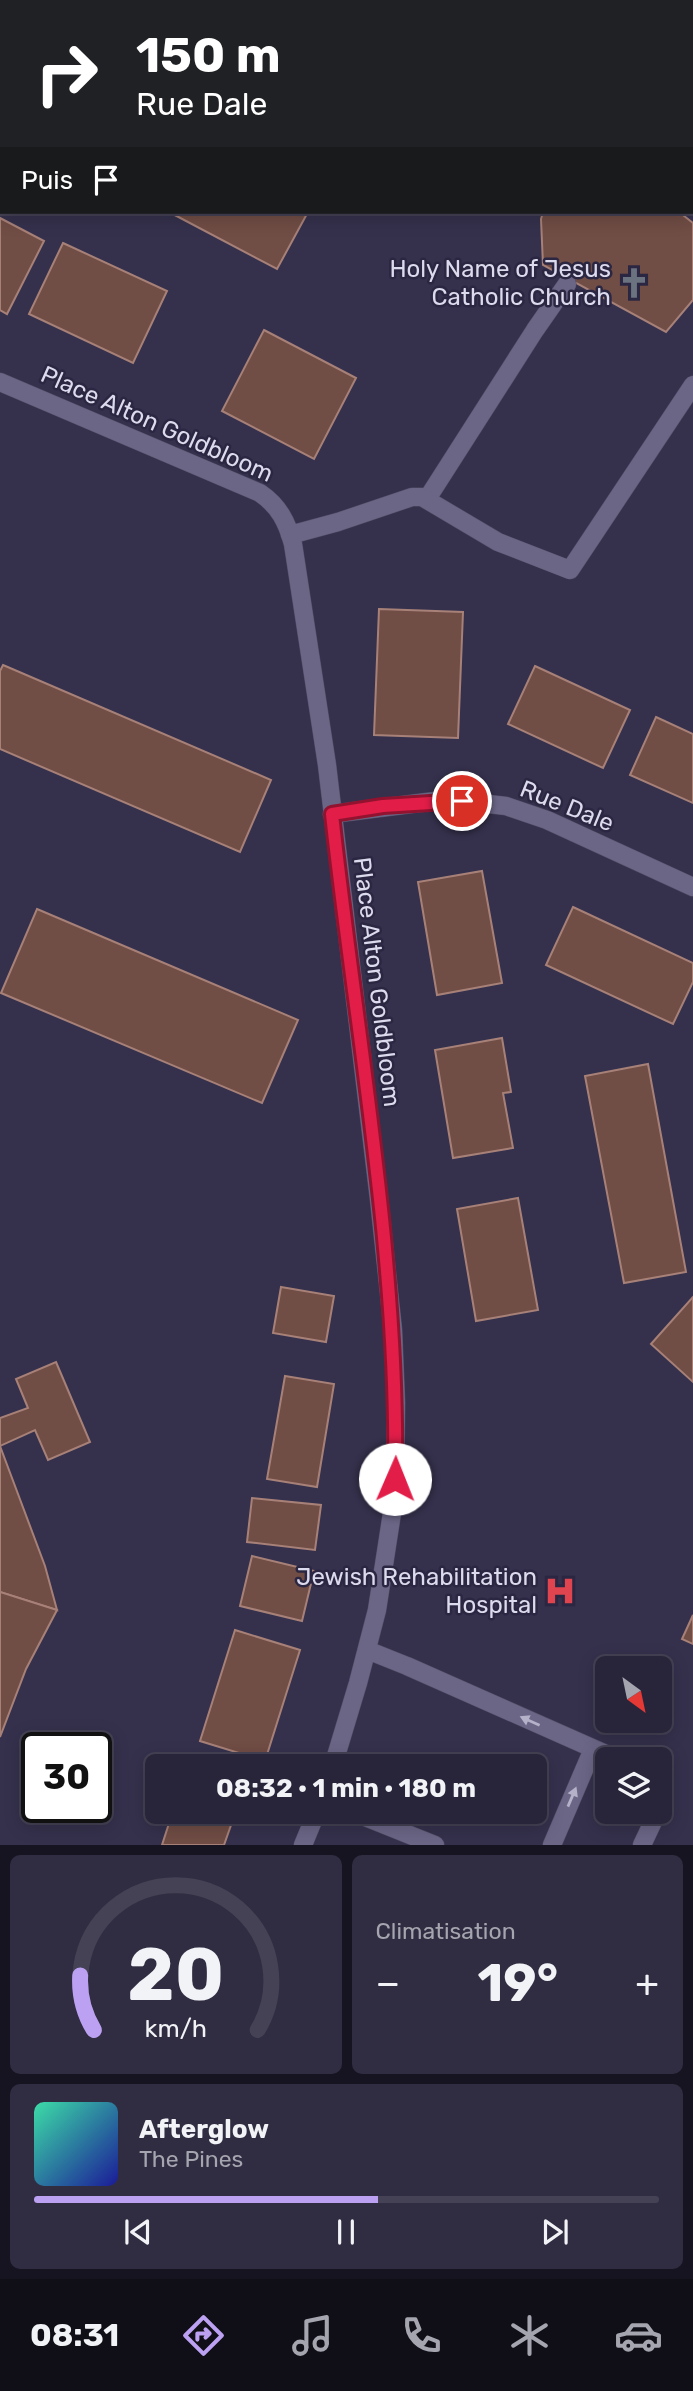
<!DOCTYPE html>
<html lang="fr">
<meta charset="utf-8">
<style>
:root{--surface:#28253a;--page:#302d42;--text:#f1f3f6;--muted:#a5a5af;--line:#444254;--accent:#bca0f2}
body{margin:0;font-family:Rubik,sans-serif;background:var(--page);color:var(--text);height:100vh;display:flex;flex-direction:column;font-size:26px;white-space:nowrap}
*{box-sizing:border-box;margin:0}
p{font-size:23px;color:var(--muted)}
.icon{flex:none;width:38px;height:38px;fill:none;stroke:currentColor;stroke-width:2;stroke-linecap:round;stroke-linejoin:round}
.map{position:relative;height:1845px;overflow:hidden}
.sheet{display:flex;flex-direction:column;gap:10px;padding:10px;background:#161420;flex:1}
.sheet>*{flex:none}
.banner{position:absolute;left:0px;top:0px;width:693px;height:214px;box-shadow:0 4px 18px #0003,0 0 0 2px var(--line);background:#202124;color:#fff;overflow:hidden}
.needle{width:46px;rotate:147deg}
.fabs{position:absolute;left:595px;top:1656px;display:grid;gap:14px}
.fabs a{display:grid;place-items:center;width:77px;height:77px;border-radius:10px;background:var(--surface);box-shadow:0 4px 18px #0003,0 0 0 2px var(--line);font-size:35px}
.speed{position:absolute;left:21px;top:1732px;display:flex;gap:14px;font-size:35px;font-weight:700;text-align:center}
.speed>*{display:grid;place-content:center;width:91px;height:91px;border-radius:50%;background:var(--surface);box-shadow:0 4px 18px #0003,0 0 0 2px var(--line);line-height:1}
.speed .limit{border:4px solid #111;border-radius:10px;background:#fff;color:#111}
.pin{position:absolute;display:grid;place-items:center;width:60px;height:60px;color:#fff;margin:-30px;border:4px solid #fff;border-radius:50%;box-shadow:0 2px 7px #0007}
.me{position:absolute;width:77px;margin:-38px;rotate:1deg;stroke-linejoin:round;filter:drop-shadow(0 0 5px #0008)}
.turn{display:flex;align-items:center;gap:24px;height:147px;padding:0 21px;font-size:32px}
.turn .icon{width:91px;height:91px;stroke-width:2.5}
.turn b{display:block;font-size:49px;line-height:60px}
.then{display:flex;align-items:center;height:66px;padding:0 21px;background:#0003;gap:14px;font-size:26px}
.big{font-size:52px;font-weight:700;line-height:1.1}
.sheet .tile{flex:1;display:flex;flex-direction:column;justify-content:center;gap:10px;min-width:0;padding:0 24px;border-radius:10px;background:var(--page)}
.sheet .dial{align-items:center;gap:0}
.dial svg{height:182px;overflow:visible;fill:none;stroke:var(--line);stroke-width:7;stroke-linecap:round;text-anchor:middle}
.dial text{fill:var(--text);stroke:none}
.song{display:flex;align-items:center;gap:21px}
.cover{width:84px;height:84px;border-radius:10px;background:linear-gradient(135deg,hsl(160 70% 55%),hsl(240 70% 35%))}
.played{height:7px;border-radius:4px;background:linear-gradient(90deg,var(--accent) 55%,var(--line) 55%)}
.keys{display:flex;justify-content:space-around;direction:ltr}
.heat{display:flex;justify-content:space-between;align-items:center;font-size:38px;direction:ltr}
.sheet .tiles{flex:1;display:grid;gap:10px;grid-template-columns:1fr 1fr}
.tile:last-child{grid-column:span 2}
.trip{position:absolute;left:145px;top:1754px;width:402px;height:70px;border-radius:10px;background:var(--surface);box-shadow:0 4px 18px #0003,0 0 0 2px var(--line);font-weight:700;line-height:70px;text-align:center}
.tabs{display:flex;height:112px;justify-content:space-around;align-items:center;background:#100f17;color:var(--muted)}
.tabs .icon{width:49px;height:49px}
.tabs .on{color:var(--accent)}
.tabs b{font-size:32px;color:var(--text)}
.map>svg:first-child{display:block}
.building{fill:#704d45;stroke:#a78178;stroke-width:2}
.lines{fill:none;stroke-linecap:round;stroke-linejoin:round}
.minor-casing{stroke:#524e66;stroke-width:19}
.minor{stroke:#6b6686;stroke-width:18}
.oneway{fill:#b4b1c9}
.route-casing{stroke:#92132f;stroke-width:18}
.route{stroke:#e11d48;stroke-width:12}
.labels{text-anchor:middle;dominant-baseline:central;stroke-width:5;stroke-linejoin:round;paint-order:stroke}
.poi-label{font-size:24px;fill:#dcdaed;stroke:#2b2742;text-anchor:end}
.street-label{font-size:24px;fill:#dcdaed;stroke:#2b2742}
</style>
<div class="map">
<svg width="693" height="1845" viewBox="0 0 693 1845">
<rect width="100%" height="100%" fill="#35314d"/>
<g class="building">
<polygon points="234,0 331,0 331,2"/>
<polygon points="169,212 308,212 277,269"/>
<polygon points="543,212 679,212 693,223 693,300 666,332 543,265 541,219"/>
<polygon points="0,218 44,241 7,314 0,310"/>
<polygon points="63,243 167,291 133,363 29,314"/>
<polygon points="264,330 356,378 314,459 222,411"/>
<polygon points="379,609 463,612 458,738 374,735"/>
<polygon points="3,665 271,780 240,852 0,749 0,671"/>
<polygon points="535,666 630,710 603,768 508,724"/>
<polygon points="656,717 693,734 693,803 630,775"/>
<polygon points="482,871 502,983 437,995 418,882"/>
<polygon points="573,907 693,963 693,982 673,1024 546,965"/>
<polygon points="37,909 298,1020 262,1103 1,993"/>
<polygon points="502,1038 511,1092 503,1093 513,1148 453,1158 435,1050"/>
<polygon points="648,1064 686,1272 624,1283 585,1076"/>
<polygon points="518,1198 538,1310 476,1321 457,1209"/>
<polygon points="281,1287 334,1296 326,1342 273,1333"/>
<polygon points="693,1297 693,1382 651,1344"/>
<polygon points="56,1362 90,1442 48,1460 35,1430 0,1446 0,1418 28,1408 16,1379"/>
<polygon points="285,1376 334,1384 317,1487 267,1479"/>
<polygon points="0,1446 45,1566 57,1610 0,1592"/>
<polygon points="252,1498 321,1505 315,1550 247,1542"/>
<polygon points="252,1556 314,1571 302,1621 240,1606"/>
<polygon points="0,1592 57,1610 26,1669 0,1737"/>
<polygon points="693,1615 693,1644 682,1639"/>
<polygon points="235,1630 300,1650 265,1761 200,1741"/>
<polygon points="173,1811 236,1811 224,1845 162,1845"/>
</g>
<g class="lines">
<defs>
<g id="minor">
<polyline points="566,0 569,2"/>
<polyline points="691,78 693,79"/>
<path d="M0,382L260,493C279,506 287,522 293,544L327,765L379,1199L393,1330L396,1403L395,1479L392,1513L377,1610L358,1683L333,1766"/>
<polyline points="427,499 535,330 567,284"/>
<polyline points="290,535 338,522 412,497 422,497 498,542 570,570 693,385"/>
<polyline points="332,814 435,801 462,801 506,806 547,820 693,887"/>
<polyline points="367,1650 407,1666 617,1759"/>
<polyline points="350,1811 435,1845"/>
<polyline points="303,1845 317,1811"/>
<polyline points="552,1845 593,1749"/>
<polyline points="642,1845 658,1811"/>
</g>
</defs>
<use href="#minor" class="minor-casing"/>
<use href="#minor" class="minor"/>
</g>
<defs><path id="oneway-solid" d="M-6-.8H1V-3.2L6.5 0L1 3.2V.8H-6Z" transform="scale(1.75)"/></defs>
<g class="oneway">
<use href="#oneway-solid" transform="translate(530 1721) rotate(-156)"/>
<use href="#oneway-solid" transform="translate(572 1797) rotate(-67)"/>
</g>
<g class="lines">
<defs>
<path id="route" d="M395,1479C399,1257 356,1034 332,814L383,806L462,801"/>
</defs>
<use href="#route" class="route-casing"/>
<use href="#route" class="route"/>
</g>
<defs>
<symbol id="church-bare" viewBox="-9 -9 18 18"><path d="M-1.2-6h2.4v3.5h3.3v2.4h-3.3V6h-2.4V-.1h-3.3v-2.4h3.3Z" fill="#6b7280" stroke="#2b2742" stroke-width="2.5" paint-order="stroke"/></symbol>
<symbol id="hospital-bare" viewBox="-9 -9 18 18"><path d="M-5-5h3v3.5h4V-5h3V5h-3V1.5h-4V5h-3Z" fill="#e0444e" stroke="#2b2742" stroke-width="2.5" paint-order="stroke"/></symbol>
</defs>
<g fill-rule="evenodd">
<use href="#church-bare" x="612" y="261" width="44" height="44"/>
<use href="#hospital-bare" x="538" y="1569" width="44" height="44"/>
</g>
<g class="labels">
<g class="poi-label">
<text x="611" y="269">Holy Name of Jesus<tspan x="611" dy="28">Catholic Church</tspan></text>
<text x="537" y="1577">Jewish Rehabilitation<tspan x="537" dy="28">Hospital</tspan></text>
</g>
<g class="street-label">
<text transform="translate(157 424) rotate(24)">Place Alton Goldbloom</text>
<text transform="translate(567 806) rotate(22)">Rue Dale</text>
<text transform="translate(377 982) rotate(83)">Place Alton Goldbloom</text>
</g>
</g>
</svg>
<div class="fabs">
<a><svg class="needle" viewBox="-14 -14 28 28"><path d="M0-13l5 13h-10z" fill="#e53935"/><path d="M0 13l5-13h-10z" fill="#a5a5af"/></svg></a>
<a><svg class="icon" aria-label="layers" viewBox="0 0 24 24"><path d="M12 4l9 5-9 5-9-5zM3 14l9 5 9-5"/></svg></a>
</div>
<div class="speed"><div class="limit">30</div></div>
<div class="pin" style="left:462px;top:801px;background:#d93025"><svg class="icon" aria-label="arrive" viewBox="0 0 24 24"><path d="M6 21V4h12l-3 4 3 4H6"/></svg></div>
<svg class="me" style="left:395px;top:1479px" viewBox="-20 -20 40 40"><circle r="19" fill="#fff"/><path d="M0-13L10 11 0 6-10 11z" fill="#e11d48"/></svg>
<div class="trip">08:32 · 1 min · 180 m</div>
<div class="banner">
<div class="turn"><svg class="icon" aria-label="right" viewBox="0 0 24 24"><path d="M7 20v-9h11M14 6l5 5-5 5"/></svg><div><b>150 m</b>Rue Dale</div></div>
<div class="then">Puis<svg class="icon" aria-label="arrive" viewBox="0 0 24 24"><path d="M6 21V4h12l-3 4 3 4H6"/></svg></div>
</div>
</div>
<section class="sheet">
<div class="tiles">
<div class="tile dial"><svg viewBox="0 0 100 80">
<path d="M14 69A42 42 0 1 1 86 69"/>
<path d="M14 69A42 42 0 0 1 8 45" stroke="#bca0f2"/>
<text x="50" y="56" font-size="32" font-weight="700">20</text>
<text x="50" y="72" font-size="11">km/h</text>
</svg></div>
<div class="tile"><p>Climatisation</p>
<div class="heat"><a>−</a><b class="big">19°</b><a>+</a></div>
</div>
<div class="tile">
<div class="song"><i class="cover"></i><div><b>Afterglow</b><p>The Pines</p></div></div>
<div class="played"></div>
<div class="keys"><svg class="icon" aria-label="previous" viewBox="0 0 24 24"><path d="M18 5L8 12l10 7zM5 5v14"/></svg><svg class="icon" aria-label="pause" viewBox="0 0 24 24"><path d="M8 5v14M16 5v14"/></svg><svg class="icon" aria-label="next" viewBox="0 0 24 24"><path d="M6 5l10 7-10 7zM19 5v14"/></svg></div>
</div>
</div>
</section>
<nav class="tabs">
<b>08:31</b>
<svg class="icon on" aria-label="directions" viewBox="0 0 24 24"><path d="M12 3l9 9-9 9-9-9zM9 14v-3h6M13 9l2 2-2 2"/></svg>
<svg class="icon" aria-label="music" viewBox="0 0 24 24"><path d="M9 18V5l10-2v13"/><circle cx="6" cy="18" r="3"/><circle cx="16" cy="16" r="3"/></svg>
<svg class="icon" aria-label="phone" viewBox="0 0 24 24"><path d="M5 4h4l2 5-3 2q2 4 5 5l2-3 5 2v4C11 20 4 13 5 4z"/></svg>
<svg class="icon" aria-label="climate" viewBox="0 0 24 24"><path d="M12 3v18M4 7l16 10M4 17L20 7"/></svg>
<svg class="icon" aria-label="car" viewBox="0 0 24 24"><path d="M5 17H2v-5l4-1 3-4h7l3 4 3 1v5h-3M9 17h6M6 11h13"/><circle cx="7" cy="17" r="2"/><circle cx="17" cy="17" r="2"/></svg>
</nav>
